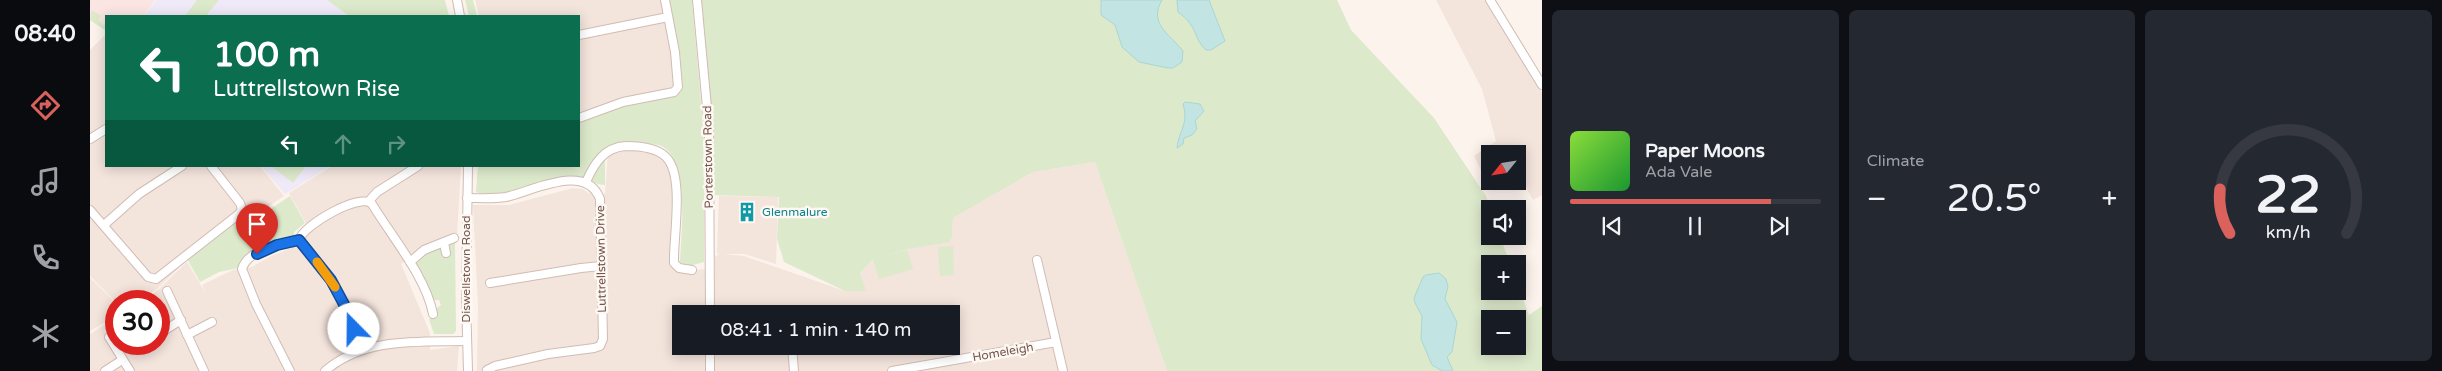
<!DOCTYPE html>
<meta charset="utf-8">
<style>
:root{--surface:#171b24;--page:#242831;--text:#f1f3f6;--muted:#9ea1a6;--line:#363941;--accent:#db615c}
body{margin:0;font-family:"Varela Round",sans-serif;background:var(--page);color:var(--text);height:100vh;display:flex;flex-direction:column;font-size:19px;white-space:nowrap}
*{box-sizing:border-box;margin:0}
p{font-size:16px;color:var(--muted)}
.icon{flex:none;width:28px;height:28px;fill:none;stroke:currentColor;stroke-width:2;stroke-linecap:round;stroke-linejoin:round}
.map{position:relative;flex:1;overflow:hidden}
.panel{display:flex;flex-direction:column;gap:10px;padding:10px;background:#0d0f14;width:900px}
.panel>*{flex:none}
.banner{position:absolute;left:15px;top:15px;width:475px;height:152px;border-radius:0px;box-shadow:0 2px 12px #0003;background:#0b6e4f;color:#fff;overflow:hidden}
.needle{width:32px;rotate:240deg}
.buttons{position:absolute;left:1391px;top:145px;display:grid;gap:10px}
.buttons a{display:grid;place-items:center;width:45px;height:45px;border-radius:0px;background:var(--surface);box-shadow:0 2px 12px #0003;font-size:25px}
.speed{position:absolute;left:15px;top:290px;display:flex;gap:10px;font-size:25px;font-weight:700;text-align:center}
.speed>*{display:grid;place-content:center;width:65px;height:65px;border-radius:50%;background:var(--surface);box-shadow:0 2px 12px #0003;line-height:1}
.speed .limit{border:8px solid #d22;background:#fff;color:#111}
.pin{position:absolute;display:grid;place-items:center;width:42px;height:42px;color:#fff;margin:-51px -21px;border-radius:50% 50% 50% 0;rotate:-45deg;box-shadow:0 0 5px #0007}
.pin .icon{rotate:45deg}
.me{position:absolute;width:55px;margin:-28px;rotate:338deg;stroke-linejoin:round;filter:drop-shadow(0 0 4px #0008)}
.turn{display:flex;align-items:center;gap:18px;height:105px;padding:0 25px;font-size:22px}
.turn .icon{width:65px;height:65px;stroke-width:2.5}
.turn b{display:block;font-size:35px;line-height:42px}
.lanes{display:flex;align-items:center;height:48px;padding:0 25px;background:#0003;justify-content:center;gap:25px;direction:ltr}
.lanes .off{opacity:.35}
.big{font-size:38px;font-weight:600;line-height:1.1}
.panel .card{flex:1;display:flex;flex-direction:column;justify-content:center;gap:8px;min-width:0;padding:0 18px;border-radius:8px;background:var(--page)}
.panel .dial{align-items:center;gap:0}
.dial svg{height:130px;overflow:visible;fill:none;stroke:var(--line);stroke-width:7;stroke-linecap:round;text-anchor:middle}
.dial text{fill:var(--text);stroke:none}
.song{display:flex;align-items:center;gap:15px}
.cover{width:60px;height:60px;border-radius:8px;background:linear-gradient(135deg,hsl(90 70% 55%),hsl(130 70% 35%))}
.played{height:5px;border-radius:2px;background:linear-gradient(90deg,var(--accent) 80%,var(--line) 80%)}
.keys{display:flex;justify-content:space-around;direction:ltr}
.heat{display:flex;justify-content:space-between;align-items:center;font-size:28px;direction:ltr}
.panel .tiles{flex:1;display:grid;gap:10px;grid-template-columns:repeat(3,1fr)}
.trip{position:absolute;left:582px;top:305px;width:288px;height:50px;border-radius:0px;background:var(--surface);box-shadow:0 2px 12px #0003;font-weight:600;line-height:50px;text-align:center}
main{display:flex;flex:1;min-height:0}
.menu{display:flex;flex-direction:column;width:90px;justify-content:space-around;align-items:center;background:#090b0e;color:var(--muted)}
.menu .icon{width:35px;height:35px}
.menu .active{color:var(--accent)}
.menu b{font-size:22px;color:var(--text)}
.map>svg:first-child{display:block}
.residential{fill:#f3e4dc}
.commercial{fill:#fbe5e2}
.education{fill:#f0e9f8}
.green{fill:#dde9cb;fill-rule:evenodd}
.water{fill:#c2e5e3;stroke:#a9d6d4}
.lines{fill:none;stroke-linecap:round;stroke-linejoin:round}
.minor-casing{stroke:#d0bcb5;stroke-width:10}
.minor{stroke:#fff;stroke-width:8}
.route-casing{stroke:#114b97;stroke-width:12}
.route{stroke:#1a73e8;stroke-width:9}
.slow{stroke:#f59e0b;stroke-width:9}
.labels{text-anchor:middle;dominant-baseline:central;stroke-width:5;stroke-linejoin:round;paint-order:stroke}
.street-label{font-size:12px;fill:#765750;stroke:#fef8f3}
.culture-label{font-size:12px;fill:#0d838f;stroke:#fef8f3;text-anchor:start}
</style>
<main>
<nav class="menu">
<b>08:40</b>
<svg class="icon active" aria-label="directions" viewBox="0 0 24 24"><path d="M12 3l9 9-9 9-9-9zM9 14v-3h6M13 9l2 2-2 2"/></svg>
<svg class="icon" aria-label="music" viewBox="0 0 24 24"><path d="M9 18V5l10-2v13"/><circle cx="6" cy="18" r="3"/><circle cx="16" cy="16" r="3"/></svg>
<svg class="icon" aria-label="phone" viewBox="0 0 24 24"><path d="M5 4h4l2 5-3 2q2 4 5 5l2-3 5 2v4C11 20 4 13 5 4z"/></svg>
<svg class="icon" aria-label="climate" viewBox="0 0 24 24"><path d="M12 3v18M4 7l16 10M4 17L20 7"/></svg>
</nav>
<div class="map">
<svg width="1452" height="371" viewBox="0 0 1452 371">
<rect width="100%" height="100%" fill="#fcf3ed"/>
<g class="residential">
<polygon points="385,0 572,0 583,51 585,77 584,91 489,118 489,16 389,16"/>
<polygon points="1346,0 1396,0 1452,93 1452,195 1443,200 1428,173 1428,154 1400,154 1400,181 1406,181 1398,184 1384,156 1406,141 1392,89"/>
<polygon points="16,34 16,166 170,166 194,196 99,258 68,288 50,301 26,302 0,276 0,50"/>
<polygon points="535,147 568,151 583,168 584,263 596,271 616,269 615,314 591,314 591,346 616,346 616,371 387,371 388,305 383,205 419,205 483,188 493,189 498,193 515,194 518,151"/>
<polygon points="1005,162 1077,371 625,371 625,346 861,346 861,314 625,314 625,257 629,254 627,253 629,196 688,197 686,264 655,254 633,254 654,256 755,291 775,291 770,273 786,258 862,237 863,218 943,172"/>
<polygon points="242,166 371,166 367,235 339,247 311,264 340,333 340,350 369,346 367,371 0,371 0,334 26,317 26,344 69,344 69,301 52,301 69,289 97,262 116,294 112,285 143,270 162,267 181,256 202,248 208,235 218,227 199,193"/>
<polygon points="0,278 26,303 26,316 0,331"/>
</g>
<polygon class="commercial" points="0,0 65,0 53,16 16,16 16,30 0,20"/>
<g class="education">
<polygon points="66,0 237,0 259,16 54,16"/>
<polygon points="171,166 241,166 195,194"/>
</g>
<g class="green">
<polygon points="107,0 129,0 118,13 118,16 95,16"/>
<polygon points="237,0 355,0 359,16 259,16"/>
<polygon points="375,0 383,0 387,16 379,16"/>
<path d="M579,0H602L614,137V262L599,266L590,262C591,236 601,155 569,145C562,143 553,144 545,144C535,145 525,145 515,148V185C503,185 496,176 483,176C457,180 410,203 386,192L388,166H489V123L545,102L587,96L593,88L590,54Z"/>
<path d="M607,0H1247L1261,30L1344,118L1396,196L1400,209V236H1410L1420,264H1400V291H1428V285L1439,315L1452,306V371H1077L1005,162L943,172L863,218L862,237L859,242L818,249L785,259L817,250L823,269L789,279L783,260L770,273L776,291H755L694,262L687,239L689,197L619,195V129ZM1400,319H1428V346H1400Z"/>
<polygon points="2,10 11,16 8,20 14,25 16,22 16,31 0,20"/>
<polygon points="181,166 216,166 203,183"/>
<path d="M200,196L215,223L204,232V236C187,240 153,248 149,268L129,272L110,282L96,257L151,218L173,214Z"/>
<polygon points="365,241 366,331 363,334 344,334 339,319 346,316 346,309 351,305 349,300 342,300 326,263 336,253 349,248 354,254 360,253 360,245"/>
<polygon points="863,246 864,275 850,276 848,247"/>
</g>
<g class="water">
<path d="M1011,0H1072C1058,24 1080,34 1093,51L1092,62L1083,68H1078L1049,62L1032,47L1025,25L1011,15Z"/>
<path d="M1087,0H1119L1135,41L1121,50H1116C1102,37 1109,27 1088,12Z"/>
<path d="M1095,102L1110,104L1114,111L1105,121L1107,129L1102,135L1094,138L1093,144L1087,148C1089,130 1099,124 1093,104Z"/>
<polygon points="1349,273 1356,279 1358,286 1355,299 1367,322 1362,352 1357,357 1363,371 1352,371 1342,365 1331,339 1332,316 1325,303 1324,298 1333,277 1336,275"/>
</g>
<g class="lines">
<defs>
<g id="minor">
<polyline points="367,0 370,16"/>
<polyline points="607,0 619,129 620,314"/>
<polyline points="1400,0 1452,85"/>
<polyline points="489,35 578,17"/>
<polyline points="489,118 533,102 584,92 588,87 585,52 575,0"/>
<polyline points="0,139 16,129"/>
<path d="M496,182C504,164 514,147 536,146C549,146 567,148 576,157C595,176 583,238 584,263L589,268L602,270"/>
<path d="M377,198C390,198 403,199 416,197C443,191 496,162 510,199L513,339L510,346L504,348L458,354L405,366L397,370"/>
<polyline points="279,201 287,192 328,166"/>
<polyline points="0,210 58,277 66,279 149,214 152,209 150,203 121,166"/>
<polyline points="14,225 49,194 92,166"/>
<polyline points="354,243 356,253"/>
<polyline points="947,260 973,371"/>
<polyline points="320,262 334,250 364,238"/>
<polyline points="400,283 491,268 511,266"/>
<polyline points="77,291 114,371"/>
<polyline points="69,334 91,320"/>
<polyline points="97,335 122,322"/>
<polyline points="19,337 40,371"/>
<polyline points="620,346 620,371"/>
<polyline points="702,346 704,371"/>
<path d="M271,350L250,297L237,275L209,240C213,225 271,192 282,204C302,237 336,277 343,314"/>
<polyline points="15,371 32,360"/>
<path d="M200,371L166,304L152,269C158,249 192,243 209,240"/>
<path d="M235,371C274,337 328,342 377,341"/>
<polyline points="378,371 376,299 378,166"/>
<polyline points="802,371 966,342"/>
</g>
</defs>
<use href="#minor" class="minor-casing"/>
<use href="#minor" class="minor"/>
</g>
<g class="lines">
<defs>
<polyline id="route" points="167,254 187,245 209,240 241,280 256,308 264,329"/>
</defs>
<use href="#route" class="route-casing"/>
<use href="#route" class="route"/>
<polyline class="slow" points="227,262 245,287"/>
</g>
<defs>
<symbol id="building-bare" viewBox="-9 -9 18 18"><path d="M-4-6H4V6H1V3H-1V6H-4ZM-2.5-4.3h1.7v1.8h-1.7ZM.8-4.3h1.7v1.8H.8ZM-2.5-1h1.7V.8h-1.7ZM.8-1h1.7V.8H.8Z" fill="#0f9aa8" stroke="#fef8f3" stroke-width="2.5" paint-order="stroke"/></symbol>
</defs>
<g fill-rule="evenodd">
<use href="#building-bare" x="643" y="198" width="28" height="28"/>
</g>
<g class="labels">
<g class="street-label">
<text transform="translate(618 157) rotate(-91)">Porterstown Road</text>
<text transform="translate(511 259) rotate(-91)">Luttrellstown Drive</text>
<text transform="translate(376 269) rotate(-90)">Diswellstown Road</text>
<text transform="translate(913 352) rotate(-10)">Homeleigh</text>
</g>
<g class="culture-label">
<text x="672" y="212">Glenmalure</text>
</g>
</g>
</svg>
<div class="buttons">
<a><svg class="needle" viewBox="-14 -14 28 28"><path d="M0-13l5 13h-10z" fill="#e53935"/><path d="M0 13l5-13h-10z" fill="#9ea1a6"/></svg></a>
<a><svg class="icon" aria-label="sound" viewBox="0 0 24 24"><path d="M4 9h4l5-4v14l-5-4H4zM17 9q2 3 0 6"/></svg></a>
<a>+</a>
<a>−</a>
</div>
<div class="speed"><div class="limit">30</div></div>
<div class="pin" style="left:167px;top:254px;background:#d93025"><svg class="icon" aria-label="arrive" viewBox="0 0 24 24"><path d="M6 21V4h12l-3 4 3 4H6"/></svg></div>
<svg class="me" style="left:264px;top:329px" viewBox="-20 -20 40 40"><circle r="19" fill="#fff"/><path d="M0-13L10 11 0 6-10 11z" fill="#1a73e8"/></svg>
<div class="trip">08:41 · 1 min · 140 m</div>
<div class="banner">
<div class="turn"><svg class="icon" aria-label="left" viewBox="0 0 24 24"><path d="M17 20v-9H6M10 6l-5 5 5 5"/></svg><div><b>100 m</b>Luttrellstown Rise</div></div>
<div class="lanes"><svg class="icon" aria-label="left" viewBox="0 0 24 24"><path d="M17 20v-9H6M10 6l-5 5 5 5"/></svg><svg class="icon off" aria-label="ahead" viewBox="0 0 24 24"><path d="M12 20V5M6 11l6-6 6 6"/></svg><svg class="icon off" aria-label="right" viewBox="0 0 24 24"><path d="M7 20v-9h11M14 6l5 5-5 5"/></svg></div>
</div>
</div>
<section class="panel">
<div class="tiles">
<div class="card">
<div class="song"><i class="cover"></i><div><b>Paper Moons</b><p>Ada Vale</p></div></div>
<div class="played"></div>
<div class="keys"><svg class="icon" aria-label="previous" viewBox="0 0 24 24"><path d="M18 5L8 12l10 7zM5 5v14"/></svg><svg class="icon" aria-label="pause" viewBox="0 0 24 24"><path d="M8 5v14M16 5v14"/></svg><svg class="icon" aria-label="next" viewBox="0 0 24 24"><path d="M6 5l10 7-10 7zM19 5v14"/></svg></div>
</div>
<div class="card"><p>Climate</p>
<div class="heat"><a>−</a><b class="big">20.5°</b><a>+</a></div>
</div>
<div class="card dial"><svg viewBox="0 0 100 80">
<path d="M14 69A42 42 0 1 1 86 69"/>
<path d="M14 69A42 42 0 0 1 8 42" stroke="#db615c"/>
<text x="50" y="56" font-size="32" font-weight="700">22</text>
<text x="50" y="72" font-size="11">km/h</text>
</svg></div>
</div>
</section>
</main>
